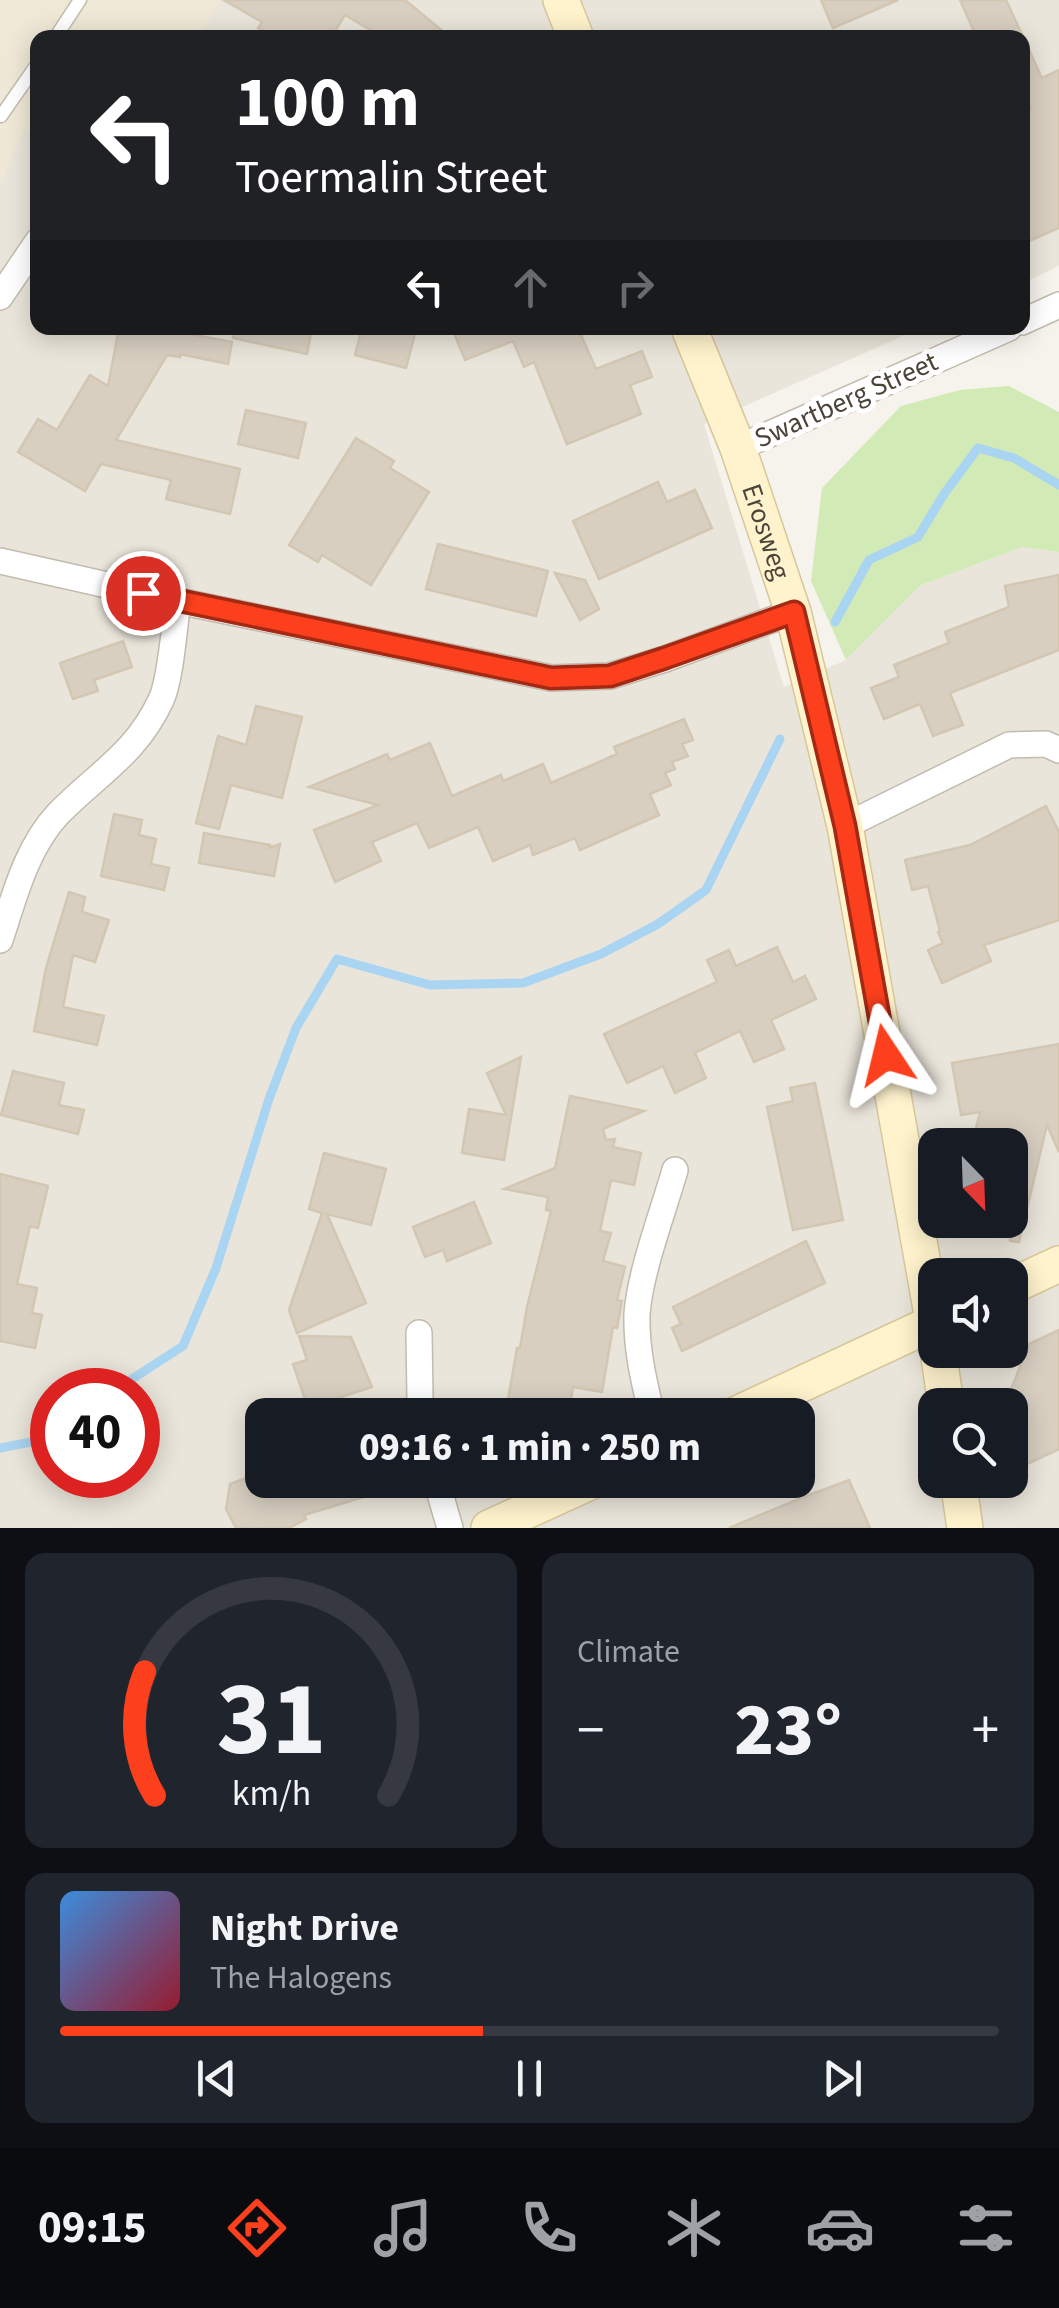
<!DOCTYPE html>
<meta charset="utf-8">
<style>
:root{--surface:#171b24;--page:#20242c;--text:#f1f3f6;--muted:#9ea1a6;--line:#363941;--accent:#fc3f1d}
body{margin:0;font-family:"Source Sans 3",sans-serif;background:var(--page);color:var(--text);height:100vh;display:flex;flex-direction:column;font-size:38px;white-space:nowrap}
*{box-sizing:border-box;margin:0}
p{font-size:32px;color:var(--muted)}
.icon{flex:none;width:55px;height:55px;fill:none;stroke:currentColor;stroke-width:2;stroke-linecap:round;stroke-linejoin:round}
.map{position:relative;height:1528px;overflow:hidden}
.sheet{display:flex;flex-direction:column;gap:25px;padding:25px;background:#0d0f14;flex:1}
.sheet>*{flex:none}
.top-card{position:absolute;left:30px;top:30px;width:1000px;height:305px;border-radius:20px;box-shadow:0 5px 25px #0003;background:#202124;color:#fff;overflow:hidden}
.needle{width:65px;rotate:157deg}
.buttons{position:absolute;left:918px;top:1128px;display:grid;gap:20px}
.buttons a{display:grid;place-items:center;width:110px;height:110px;border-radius:20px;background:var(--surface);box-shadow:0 5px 25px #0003;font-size:50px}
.speed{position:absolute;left:30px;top:1368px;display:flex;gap:20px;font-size:50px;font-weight:700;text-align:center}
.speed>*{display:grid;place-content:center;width:130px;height:130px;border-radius:50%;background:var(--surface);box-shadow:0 5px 25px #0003;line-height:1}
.speed .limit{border:15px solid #d22;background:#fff;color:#111}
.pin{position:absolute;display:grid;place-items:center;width:85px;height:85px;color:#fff;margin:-42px;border:5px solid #fff;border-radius:50%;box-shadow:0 2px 10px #0007}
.me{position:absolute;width:110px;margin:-55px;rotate:350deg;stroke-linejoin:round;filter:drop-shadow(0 0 8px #0008)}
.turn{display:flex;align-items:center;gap:35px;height:210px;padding:0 40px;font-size:45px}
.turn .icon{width:130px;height:130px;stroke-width:2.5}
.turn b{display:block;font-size:70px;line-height:85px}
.lanes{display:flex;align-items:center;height:95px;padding:0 40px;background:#0003;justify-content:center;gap:50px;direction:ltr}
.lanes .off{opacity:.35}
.big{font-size:75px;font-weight:800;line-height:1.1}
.sheet .tile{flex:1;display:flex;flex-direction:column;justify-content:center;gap:15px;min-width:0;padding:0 35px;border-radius:20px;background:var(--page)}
.sheet .dial{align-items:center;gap:0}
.dial svg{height:260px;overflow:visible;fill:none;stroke:var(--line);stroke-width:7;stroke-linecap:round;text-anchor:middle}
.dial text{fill:var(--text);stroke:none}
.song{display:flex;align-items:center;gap:30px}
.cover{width:120px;height:120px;border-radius:15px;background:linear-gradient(135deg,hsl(210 70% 55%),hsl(350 70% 35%))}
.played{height:10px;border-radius:5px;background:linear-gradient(90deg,var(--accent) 45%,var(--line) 45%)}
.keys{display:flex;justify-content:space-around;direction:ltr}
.heat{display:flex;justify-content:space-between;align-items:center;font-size:55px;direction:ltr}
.sheet .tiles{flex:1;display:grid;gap:25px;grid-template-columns:1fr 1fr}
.tile:last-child{grid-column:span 2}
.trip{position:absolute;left:245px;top:1398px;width:570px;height:100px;border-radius:20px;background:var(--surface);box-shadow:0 5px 25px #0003;font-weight:800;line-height:100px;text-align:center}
.tabs{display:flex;height:160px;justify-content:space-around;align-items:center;background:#090b0e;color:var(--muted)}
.tabs .icon{width:70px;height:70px}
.tabs .selected{color:var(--accent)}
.tabs b{font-size:45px;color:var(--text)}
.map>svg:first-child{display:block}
.residential{fill:#eae5da;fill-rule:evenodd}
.education{fill:#efe8d6}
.green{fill:#d2eab5}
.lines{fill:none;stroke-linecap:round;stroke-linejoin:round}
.stream{stroke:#a9d4f2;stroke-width:9}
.building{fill:#d8cfc1;stroke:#d3c7b4;stroke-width:2.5}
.lane-casing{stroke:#c2bbae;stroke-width:15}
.street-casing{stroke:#c2bbae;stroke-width:28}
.secondary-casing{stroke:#d6c79b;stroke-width:38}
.lane{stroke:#fff;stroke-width:12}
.street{stroke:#fff;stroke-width:25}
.secondary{stroke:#fff3cd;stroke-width:35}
.route-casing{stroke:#a42913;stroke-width:25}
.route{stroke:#fc3f1d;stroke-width:18}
.labels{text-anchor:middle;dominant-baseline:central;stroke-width:10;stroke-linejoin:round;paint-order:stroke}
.street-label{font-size:28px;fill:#4b4439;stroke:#fff}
</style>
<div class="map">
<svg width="1059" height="1528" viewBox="0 0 1059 1528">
<rect width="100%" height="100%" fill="#f6f3ec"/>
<path class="residential" d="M0,0H1059V266L1023,283L1022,38H38V328H921L704,424L784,687L846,660L921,585L1022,547L1059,552V1528H0ZM935,1145H1010V1220H935ZM935,1275H1010V1350H935ZM52,1390H138V1475H52ZM935,1405H1010V1480H935ZM262,1415H798V1480H262Z"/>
<polygon class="education" points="0,0 222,0 199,37 38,38 37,131 24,130 0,184"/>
<polygon class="green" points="1009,386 1059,412 1059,552 1022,547 921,585 846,660 811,581 822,488 901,406 960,390"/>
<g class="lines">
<g class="stream">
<polyline points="835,622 869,560 918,537 944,494 978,448 1014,458 1059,485"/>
<polyline points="115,1390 183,1346 216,1268 269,1099 296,1028 337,959 430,985 523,983 601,954 658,924 706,890 780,739"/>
<polyline points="0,1448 41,1440 52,1432"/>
</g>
</g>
<g class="building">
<polygon points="224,0 405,0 451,38 384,38 345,15 331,38 275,38 258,28 262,22"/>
<polygon points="821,0 898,0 833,28"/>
<polygon points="960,0 1006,0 1042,78 1059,70 1059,228 1022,244 1022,113 1031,109 1022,89 1022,38 977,38"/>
<polygon points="119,328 169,328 168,330 232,342 228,364 180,354 180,357 167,355 116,440 240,469 230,514 166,499 171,480 101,464 85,491 18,452 38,419 57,430 90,375 108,386"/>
<polygon points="234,328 312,328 307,354 233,338"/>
<polygon points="362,328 390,328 415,334 406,368 355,355"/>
<polygon points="452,328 578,328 596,369 642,351 652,377 630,385 641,414 567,444 534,362 524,367 513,341 465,360"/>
<polygon points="246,410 306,423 298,458 238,444"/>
<polygon points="356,438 394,461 390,468 429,492 371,585 322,555 318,562 289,545"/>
<polygon points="658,482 667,502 695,490 712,528 599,579 573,521"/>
<polygon points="438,544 548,571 536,616 426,589"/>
<polygon points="555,573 585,580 599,609 580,620"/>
<polygon points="1059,575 1059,650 950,693 963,725 933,736 920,704 884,719 871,688 899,677 894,665 949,643 945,632 1009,607 1005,586"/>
<polygon points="123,641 132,667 94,680 98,691 73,699 60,663"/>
<polygon points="256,706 302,717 282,798 231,785 219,829 196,823 218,736 246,745"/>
<polygon points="684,719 693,740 682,744 688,756 672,762 675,769 665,773 671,785 650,794 659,815 580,850 575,838 533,855 530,845 493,861 478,827 429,848 417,823 372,842 381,861 335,882 314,830 378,805 309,787 387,754 390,760 430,743 452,796 501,775 503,781 543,764 551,783 617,754 614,747"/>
<polygon points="1046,806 1059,832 1059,920 984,945 991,961 942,983 928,950 943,943 938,932 940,931 928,886 912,890 905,860 970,845"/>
<polygon points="114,814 142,820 139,835 156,839 151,864 169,868 164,890 101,876"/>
<polygon points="204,833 270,845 269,848 280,844 274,876 199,863"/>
<polygon points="69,892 85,897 82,912 109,920 95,962 73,955 63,1007 104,1016 97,1045 34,1031 46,968"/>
<polygon points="777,947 793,982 805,976 816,999 771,1020 784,1049 754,1062 740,1031 695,1053 706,1078 675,1093 663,1066 627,1083 604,1034 717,982 707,960 729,950 736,966"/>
<polygon points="1059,1044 1059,1152 1047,1125 1019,1242 1010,1241 1010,1145 972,1145 980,1112 961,1115 952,1063"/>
<polygon points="521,1057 504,1160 462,1153 469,1109 506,1115 487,1073"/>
<polygon points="13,1071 64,1083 59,1105 84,1110 78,1134 1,1115"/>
<polygon points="815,1083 843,1220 793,1230 767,1107 793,1101 790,1088"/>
<polygon points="570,1096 644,1111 603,1129 606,1140 615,1139 613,1147 641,1153 634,1185 611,1180 600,1231 611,1233 603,1261 625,1267 617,1300 622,1301 617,1328 613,1327 602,1392 573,1387 569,1410 508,1400 517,1348 520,1348 527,1307 551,1211 546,1210 548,1197 504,1189 555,1168"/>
<polygon points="324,1153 386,1169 371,1225 327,1214 366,1303 297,1333 289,1310 322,1213 309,1209"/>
<polygon points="0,1174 48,1186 38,1228 30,1226 17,1284 37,1288 32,1313 42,1315 35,1348 0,1341"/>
<polygon points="474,1202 491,1243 447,1261 443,1250 425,1257 413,1227"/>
<polygon points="806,1241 825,1283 682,1351 672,1328 681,1324 673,1307"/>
<polygon points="1059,1330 1059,1449 1027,1464 1010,1428 1010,1392 1029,1344"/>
<polygon points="299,1336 351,1337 372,1387 308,1408 293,1364 307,1360"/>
<polygon points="262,1472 262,1480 399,1480 400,1486 304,1515 306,1519 289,1528 236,1528 226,1509 230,1484"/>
<polygon points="849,1480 870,1528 729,1528 801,1498"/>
</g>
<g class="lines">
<defs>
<g id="lane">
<polyline points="55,38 80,0"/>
<polyline points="1,116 38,63"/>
</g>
<g id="street">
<polyline points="0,297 38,241"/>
<polyline points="1022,322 1059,305"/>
<polyline points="738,448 1009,328"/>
<polyline points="0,561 178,601 551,678 610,676 665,659 793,612"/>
<polyline points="845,826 1009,745 1046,744 1059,750"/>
<path d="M0,940C14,898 26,848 58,814C97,774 136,754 161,700C171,679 174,627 178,601"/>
<polyline points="419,1333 420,1400 423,1415"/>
<path d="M652,1415C644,1382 636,1349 637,1314C640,1272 663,1212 675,1170"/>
<polyline points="436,1480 450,1528"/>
</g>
<g id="secondary">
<polyline points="561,0 576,38"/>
<path id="s1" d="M689,328L738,448L793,612L845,826L935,1331"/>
<polyline points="1010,1287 1059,1264"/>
<polyline points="938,1350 946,1405"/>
<polyline points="735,1415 935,1322"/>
<polyline points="958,1480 965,1528"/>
<polyline points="489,1528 594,1480"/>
</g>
</defs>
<use href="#lane" class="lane-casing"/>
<use href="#street" class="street-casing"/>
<use href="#secondary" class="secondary-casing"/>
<use href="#lane" class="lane"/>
<use href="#street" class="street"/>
<use href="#secondary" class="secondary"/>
</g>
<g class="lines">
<defs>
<polyline id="route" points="143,593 551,678 610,676 665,658 794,612 845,826 886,1055"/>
</defs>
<use href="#route" class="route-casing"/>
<use href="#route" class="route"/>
</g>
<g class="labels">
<g class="street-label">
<text transform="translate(846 400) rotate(-24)">Swartberg Street</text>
<text stroke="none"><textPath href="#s1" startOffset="218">Erosweg</textPath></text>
</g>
</g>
</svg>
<div class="buttons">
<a><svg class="needle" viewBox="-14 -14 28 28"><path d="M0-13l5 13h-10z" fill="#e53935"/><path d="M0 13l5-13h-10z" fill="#9ea1a6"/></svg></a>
<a><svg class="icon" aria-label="sound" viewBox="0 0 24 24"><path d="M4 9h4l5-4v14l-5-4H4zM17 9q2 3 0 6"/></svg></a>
<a><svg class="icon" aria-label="search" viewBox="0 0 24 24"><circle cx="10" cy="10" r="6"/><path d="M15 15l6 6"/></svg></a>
</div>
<div class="speed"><div class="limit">40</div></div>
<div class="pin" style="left:143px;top:593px;background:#d93025"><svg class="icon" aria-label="arrive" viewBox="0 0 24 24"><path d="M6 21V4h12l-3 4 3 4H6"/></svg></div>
<svg class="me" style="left:886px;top:1055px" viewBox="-20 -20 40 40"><path d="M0-17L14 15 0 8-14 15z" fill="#fc3f1d" stroke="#fff" stroke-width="4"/></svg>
<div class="trip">09:16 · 1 min · 250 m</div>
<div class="top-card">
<div class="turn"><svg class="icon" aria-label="left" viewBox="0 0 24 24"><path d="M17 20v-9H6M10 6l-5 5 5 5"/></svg><div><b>100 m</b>Toermalin Street</div></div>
<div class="lanes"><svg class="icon" aria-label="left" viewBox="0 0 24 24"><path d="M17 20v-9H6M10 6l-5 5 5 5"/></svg><svg class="icon off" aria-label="ahead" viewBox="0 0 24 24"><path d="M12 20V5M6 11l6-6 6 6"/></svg><svg class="icon off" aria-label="right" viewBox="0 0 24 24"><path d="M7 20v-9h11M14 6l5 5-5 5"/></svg></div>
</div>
</div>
<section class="sheet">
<div class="tiles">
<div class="tile dial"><svg viewBox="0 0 100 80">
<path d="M14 69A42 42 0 1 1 86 69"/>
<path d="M14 69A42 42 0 0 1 11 31" stroke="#fc3f1d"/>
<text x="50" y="56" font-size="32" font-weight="700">31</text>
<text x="50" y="72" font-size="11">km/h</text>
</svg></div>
<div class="tile"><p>Climate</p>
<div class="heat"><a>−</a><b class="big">23°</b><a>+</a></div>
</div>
<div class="tile">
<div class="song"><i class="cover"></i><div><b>Night Drive</b><p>The Halogens</p></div></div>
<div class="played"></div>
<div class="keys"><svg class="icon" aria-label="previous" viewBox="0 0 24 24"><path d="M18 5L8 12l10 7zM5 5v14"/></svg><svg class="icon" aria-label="pause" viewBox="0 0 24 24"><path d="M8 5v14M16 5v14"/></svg><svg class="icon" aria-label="next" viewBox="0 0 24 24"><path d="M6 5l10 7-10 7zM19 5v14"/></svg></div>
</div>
</div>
</section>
<nav class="tabs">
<b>09:15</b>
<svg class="icon selected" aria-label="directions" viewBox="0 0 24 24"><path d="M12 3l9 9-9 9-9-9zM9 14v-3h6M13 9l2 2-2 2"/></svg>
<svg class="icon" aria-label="music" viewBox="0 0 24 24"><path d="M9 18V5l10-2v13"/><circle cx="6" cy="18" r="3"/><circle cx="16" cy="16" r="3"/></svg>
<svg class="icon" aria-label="phone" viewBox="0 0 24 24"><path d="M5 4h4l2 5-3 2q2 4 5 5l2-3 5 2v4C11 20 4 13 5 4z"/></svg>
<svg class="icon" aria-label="climate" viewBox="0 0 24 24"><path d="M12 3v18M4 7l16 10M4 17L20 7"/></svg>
<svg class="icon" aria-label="car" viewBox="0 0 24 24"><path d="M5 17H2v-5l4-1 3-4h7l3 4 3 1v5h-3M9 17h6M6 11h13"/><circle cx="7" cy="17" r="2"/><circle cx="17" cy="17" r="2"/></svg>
<svg class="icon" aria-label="filters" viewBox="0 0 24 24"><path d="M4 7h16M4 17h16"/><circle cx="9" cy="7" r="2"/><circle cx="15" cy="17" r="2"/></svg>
</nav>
